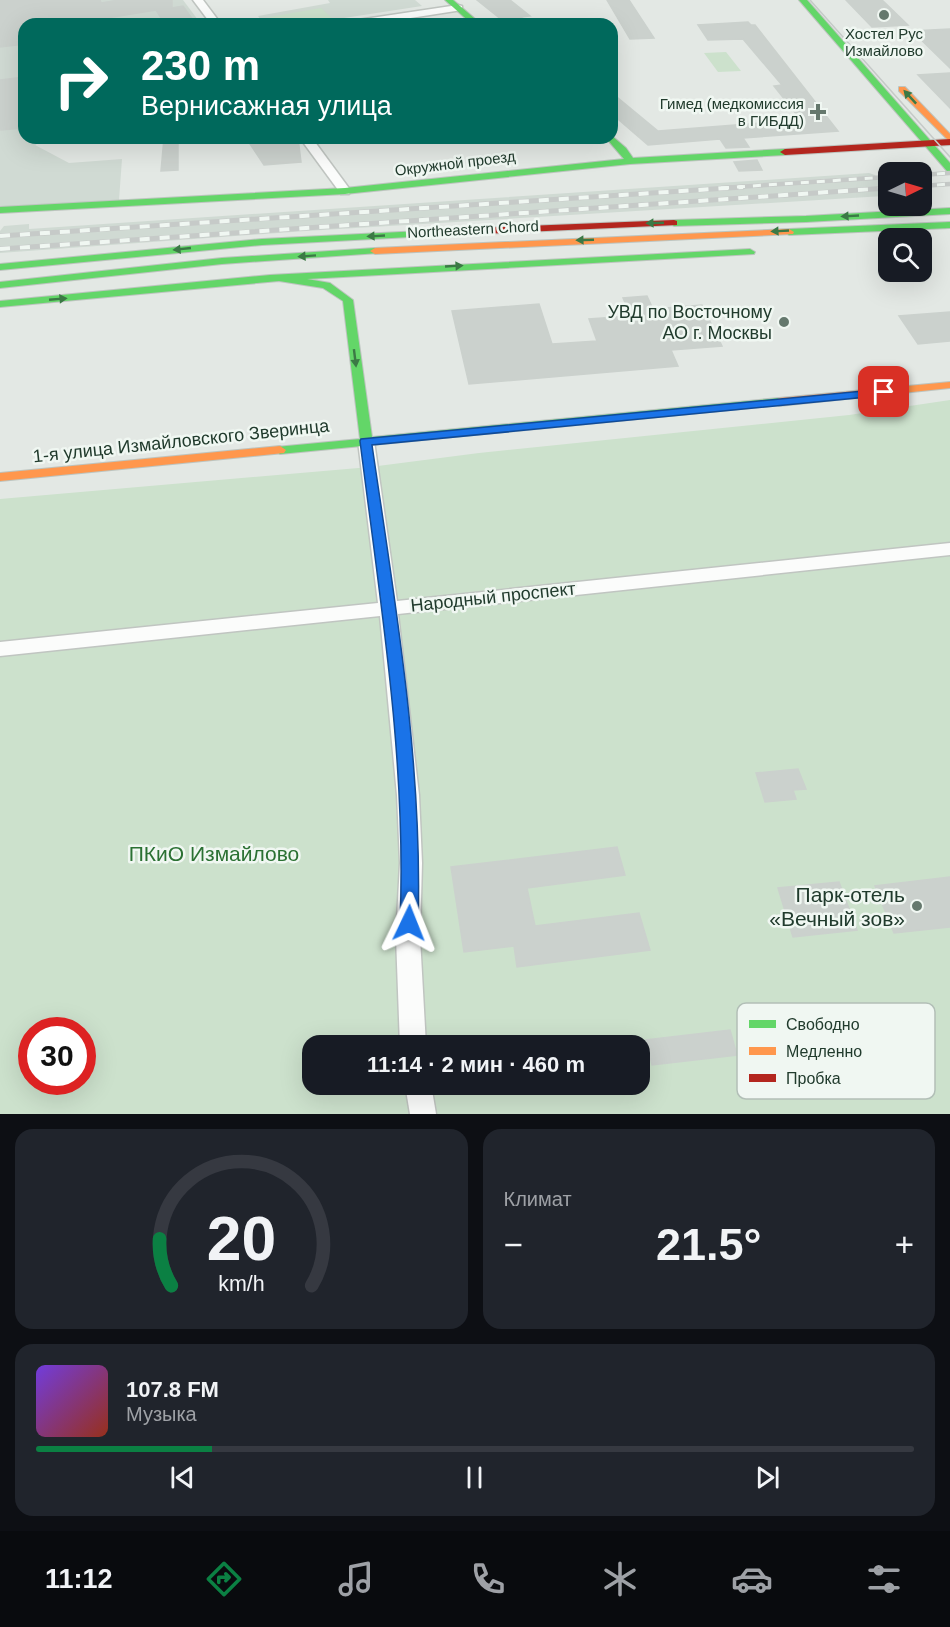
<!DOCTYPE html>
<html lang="ru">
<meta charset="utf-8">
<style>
:root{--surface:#171b24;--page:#20242c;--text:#f1f3f6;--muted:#9ea1a6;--line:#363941;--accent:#0b8043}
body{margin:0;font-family:Helvetica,sans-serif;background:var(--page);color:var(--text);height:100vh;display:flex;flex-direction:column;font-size:22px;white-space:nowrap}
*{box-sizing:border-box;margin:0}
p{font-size:20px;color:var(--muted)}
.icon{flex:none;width:33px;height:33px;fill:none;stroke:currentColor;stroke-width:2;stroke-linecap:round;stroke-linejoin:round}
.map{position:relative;height:1114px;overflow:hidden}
.panel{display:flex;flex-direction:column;gap:15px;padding:15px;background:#0d0f14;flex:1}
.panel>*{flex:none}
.banner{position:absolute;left:18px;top:18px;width:600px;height:126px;border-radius:18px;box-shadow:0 6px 24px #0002;background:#00695c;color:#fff;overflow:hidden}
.needle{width:39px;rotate:85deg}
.buttons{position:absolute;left:878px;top:162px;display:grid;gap:12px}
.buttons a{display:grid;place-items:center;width:54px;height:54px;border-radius:12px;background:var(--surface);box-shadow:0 6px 24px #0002;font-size:30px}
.speed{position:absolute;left:18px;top:1017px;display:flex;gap:12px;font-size:30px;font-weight:700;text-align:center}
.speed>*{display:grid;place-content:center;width:78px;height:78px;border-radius:50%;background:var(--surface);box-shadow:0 6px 24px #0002;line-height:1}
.speed .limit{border:9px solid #d22;background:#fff;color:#111}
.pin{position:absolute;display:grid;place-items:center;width:51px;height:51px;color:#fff;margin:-26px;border-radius:12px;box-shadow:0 3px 9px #0006}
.me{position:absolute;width:66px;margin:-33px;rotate:2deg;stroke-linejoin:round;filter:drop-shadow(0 0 4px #0008)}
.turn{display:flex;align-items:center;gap:21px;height:126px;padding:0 24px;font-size:27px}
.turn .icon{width:78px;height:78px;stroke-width:2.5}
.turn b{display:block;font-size:42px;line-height:51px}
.big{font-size:45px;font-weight:700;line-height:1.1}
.panel .widget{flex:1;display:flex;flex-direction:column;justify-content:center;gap:9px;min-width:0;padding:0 21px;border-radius:18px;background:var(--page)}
.panel .dial{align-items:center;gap:0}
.dial svg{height:156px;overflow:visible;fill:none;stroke:var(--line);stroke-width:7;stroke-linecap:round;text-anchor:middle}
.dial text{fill:var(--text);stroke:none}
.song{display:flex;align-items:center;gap:18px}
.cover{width:72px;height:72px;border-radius:9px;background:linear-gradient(135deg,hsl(260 70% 55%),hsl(10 70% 35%))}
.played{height:6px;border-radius:3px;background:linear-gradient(90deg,var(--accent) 20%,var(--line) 20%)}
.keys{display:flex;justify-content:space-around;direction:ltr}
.heat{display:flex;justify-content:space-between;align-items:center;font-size:33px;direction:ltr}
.panel .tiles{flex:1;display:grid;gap:15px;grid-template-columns:1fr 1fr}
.widget:last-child{grid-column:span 2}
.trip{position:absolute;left:302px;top:1035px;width:348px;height:60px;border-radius:18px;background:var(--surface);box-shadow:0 6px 24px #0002;font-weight:700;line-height:60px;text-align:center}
.dock{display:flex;height:96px;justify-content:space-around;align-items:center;background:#090b0e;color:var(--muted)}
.dock .icon{width:42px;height:42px}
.dock .current{color:var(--accent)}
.dock b{font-size:27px;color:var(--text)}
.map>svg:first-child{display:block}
.built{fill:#d0dad3}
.green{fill:#cce1cc;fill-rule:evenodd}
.building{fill:#cbd1cd;stroke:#cbd1cd;stroke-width:1.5}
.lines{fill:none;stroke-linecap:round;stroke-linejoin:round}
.street-casing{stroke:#c0c5c1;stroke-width:3}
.fast-casing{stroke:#bdc4bf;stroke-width:2}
.slow-casing{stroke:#bdc4bf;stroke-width:2}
.jam-casing{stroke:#bdc4bf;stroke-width:2}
.street{fill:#fbfcfb;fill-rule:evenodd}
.fast{fill:#63d668;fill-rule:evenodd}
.slow{fill:#ff974d;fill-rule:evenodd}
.jam{fill:#b3261e;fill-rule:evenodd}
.tram{stroke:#c6cac8;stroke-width:1.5}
.rail-far1-casing{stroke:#c6cac8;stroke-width:4.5}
.rail-casing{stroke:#c6cac8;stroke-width:5}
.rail-far1{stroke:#f0f7f2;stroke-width:3;stroke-dasharray:8;stroke-linecap:butt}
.rail{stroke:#f0f7f2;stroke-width:4;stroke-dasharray:10;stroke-linecap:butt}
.oneway{fill:#3b7945}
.route{fill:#1a73e8;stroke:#114b97;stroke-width:1.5}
.poi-dot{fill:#65786d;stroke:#f0f7f2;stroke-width:2}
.labels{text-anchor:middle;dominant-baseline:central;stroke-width:5;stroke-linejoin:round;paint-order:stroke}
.far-poi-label{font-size:15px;fill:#213b2d;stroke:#f0f7f2}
.far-street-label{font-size:15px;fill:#213b2d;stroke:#f0f7f2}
.poi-label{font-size:18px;fill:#213b2d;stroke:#f0f7f2;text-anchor:end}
.street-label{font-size:18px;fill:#213b2d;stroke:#f0f7f2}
.near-park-label{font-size:21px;fill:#2b7133;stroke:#f0f7f2}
.near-poi-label{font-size:21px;fill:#213b2d;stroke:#f0f7f2;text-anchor:end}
.key{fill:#f0f7f2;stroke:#b2bfb7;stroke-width:1.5}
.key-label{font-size:16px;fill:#213b2d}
</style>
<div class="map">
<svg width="950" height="1114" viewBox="0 0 950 1114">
<rect width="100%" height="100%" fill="#e3e8e4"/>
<g class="built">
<polygon points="0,0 183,0 201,24 24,24 24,138 47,138 35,145 69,163 122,159 119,200 0,207"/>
<polygon points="328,0 415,0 422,6 305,24 264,24 258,16 330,3"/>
<polygon points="869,173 875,175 887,193 884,196 306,231 0,253 0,231 4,226 29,224 29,229"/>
</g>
<g class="green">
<polygon points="321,8 332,18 300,24 275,24 269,17"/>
<polygon points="726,52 741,71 718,72 704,53"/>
<path d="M950,400V1114H0V499L370,467L479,453L849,415ZM32,1030H82V1082H32ZM312,1046H639V1084H312Z"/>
</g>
<g class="building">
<polygon points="0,0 100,0 101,3 119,0 172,0 172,8 183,6 196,24 165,24 156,10 83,22 82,19 49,24 24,24 24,44 0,47"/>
<polygon points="477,0 510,0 530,16 521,17 530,24 507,24"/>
<polygon points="607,0 629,0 654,38 630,39"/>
<polygon points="846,0 882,0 908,25 872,27"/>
<polygon points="748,22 751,25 755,25 838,131 743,138 749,147 726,148 720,139 648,145 612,114 612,93 658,131 801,120 774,86 782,85 743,39 708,40 698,25"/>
<polygon points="950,29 950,68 912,31"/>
<polygon points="950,73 950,108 918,75"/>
<polygon points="24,77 24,128 0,130 0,80"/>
<polygon points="164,138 178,138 178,170 161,171"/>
<polygon points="246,138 298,138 301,162 264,165"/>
<polygon points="757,160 762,170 739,171 734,162"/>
<polygon points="647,296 653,309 702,305 722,346 671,350 678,366 469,384 452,311 539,304 552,344 597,341 589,319 631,316 623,298"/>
<polygon points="950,312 950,341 918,344 899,316"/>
<polygon points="798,769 806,789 793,790 796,799 765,802 756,773"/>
<polygon points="617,847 625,875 527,888 535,926 639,913 650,950 517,967 514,946 464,952 451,867"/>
<polygon points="950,877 950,927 894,933 875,886"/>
<polygon points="839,882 857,930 793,937 778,888"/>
<polygon points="730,1030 737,1055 652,1065 646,1040"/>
</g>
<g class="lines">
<defs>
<g id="street">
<polygon points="193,0 203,0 221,24 211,24"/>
<polygon points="458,5 462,6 462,10 372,24 346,24 351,21"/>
<polygon points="300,138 312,138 351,191 349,194 341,194"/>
<polygon points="366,436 374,441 397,601 950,543 950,555 398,614 419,795 422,863 420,937 426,1046 400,1046 396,937 400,863 397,795 380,616 0,656 0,642 378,603 358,441"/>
<polygon points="405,1084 431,1084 436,1114 410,1114"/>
</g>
<g id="fast">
<polygon points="445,0 453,0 481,24 472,24"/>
<polygon points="799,0 807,0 950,163 950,172 947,171"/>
<polygon points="612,136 626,148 633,158 785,149 790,152 785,155 630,164 345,194 0,213 0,207 345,188 624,159 606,138 612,138"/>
<polygon points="950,208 950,214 806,222 674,226 669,223 674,220 806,216"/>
<polygon points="950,222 950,228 789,235 784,232 789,229"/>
<polygon points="480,228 485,231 484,233 262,245 0,270 0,264 262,239"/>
<polygon points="375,248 380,251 379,253 222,264 0,288 0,282 222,258"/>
<polygon points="750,249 755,252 754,254 307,279 330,283 353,300 372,437 779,398 783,399 785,402 783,405 280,454 274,450 276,447 360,439 343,301 323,288 279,281 0,307 0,301 270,275"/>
</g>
<g id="slow">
<polygon points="899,87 905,87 950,134 950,142 899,91"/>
<polygon points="789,229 794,232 793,234 375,254 370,251 375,248"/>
<polygon points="950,382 950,388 779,406 773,402 779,398"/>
<polygon points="280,446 286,450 284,453 0,481 0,473"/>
</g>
<g id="jam">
<polygon points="950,139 950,145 785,155 780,152 785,149"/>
<polygon points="674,220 677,221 677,225 480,234 475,231 480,228"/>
</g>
</defs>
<use href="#street" class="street-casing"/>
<use href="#fast" class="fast-casing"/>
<use href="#slow" class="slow-casing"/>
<use href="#jam" class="jam-casing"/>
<use href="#street" class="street"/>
<use href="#fast" class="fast"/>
<use href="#slow" class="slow"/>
<use href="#jam" class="jam"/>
<polyline class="tram" points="810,0 950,157"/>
<defs>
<g id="rail-far1">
<polyline points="921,175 950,173"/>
<polyline points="921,186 950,184"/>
<polyline points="721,188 888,177"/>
</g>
<g id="rail">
<polyline points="0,236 743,187"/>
<polyline points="0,249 888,188"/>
</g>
</defs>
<use href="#rail-far1" class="rail-far1-casing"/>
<use href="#rail" class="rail-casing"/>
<use href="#rail-far1" class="rail-far1"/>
<use href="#rail" class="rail"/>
</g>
<defs><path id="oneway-solid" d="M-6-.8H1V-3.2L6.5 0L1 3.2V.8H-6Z" transform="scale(1.5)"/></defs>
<g class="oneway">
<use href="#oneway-solid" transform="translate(910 97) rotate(-133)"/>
<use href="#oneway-solid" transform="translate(850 216) rotate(177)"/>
<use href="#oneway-solid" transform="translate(655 223) rotate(178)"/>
<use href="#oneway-solid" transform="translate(780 231) rotate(177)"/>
<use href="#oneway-solid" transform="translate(376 236) rotate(177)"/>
<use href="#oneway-solid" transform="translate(585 240) rotate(178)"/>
<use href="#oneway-solid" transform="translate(182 249) rotate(174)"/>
<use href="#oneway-solid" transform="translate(307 256) rotate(176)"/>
<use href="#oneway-solid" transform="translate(454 266) rotate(-3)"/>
<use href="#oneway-solid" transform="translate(58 299) rotate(-5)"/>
<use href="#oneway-solid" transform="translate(355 358) rotate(83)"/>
</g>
<path class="route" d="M884,389L890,392L888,395L372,445C395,603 423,763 418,923L415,929L409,931L403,929L400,923C407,762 380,601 360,441L361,439Z"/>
<g class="poi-dot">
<circle cx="884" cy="15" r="6"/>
<path d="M815 103h6v6h6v6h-6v6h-6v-6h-6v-6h6z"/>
<circle cx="784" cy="322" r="6"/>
<circle cx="917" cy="906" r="6"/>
</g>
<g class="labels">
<g class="far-poi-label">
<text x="884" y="33">Хостел Рус<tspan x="884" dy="17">Измайлово</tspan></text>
<text x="804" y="103" text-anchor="end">Гимед (медкомиссия<tspan x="804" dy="17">в ГИБДД)</tspan></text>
</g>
<g class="far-street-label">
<text transform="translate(455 163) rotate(-7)">Окружной проезд</text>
<text transform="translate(473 229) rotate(-3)">Northeastern Chord</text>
</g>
<g class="poi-label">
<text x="772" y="312">УВД по Восточному<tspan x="772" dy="21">АО г. Москвы</tspan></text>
</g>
<g class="street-label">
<text transform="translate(181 441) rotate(-6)">1-я улица Измайловского Зверинца</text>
<text transform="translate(493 597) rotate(-6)">Народный проспект</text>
</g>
<g class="near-park-label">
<text x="214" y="853">ПКиО Измайлово</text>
</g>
<g class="near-poi-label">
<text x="905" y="894">Парк-отель<tspan x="905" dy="24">«Вечный зов»</tspan></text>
</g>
</g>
<rect x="737" y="1003" width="198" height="96" rx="9" class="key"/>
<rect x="749" y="1020" width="27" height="8" fill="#63d668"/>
<rect x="749" y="1047" width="27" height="8" fill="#ff974d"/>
<rect x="749" y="1074" width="27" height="8" fill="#b3261e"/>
<g class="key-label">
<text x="786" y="1030">Свободно</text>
<text x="786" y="1057">Медленно</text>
<text x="786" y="1084">Пробка</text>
</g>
</svg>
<div class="buttons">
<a><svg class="needle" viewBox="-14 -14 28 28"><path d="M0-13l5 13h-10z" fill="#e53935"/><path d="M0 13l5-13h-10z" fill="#9ea1a6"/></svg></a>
<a><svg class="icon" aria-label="search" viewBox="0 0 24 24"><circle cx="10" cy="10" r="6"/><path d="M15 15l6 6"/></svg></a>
</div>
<div class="speed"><div class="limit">30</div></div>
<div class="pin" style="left:884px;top:392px;background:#d93025"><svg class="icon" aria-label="arrive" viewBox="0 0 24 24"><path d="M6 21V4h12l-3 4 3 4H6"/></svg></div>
<svg class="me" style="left:409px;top:923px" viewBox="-20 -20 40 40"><path d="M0-17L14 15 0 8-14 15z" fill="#1a73e8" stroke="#fff" stroke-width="4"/></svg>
<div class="trip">11:14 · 2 мин · 460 m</div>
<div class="banner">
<div class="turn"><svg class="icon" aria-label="right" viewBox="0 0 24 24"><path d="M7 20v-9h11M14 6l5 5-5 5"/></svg><div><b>230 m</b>Вернисажная улица</div></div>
</div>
</div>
<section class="panel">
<div class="tiles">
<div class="widget dial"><svg viewBox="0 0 100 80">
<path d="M14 69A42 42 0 1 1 86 69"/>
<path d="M14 69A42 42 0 0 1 8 45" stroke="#0b8043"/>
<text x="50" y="56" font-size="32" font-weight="700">20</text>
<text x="50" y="72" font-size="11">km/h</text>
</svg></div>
<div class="widget"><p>Климат</p>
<div class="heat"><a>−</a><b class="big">21.5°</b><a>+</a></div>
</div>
<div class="widget">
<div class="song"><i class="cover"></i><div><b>107.8 FM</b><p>Музыка</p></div></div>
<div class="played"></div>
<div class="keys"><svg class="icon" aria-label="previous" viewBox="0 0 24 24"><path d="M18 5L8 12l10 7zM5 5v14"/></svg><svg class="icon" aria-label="pause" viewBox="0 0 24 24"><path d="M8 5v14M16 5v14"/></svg><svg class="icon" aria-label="next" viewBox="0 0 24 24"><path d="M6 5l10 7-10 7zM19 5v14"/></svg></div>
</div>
</div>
</section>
<nav class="dock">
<b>11:12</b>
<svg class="icon current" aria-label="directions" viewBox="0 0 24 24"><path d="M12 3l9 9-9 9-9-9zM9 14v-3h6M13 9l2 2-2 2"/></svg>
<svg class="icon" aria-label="music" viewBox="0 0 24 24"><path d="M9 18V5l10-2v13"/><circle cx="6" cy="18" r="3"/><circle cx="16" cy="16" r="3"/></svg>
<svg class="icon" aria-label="phone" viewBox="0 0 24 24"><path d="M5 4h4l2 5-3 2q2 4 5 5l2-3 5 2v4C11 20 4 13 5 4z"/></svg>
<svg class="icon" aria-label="climate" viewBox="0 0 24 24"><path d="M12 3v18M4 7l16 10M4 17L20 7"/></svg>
<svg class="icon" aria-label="car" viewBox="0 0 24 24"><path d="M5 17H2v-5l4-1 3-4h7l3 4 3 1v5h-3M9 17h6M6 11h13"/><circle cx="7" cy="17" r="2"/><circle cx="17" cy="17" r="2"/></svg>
<svg class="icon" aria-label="filters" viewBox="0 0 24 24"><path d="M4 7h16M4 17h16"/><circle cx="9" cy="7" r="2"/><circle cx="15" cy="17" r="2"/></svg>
</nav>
